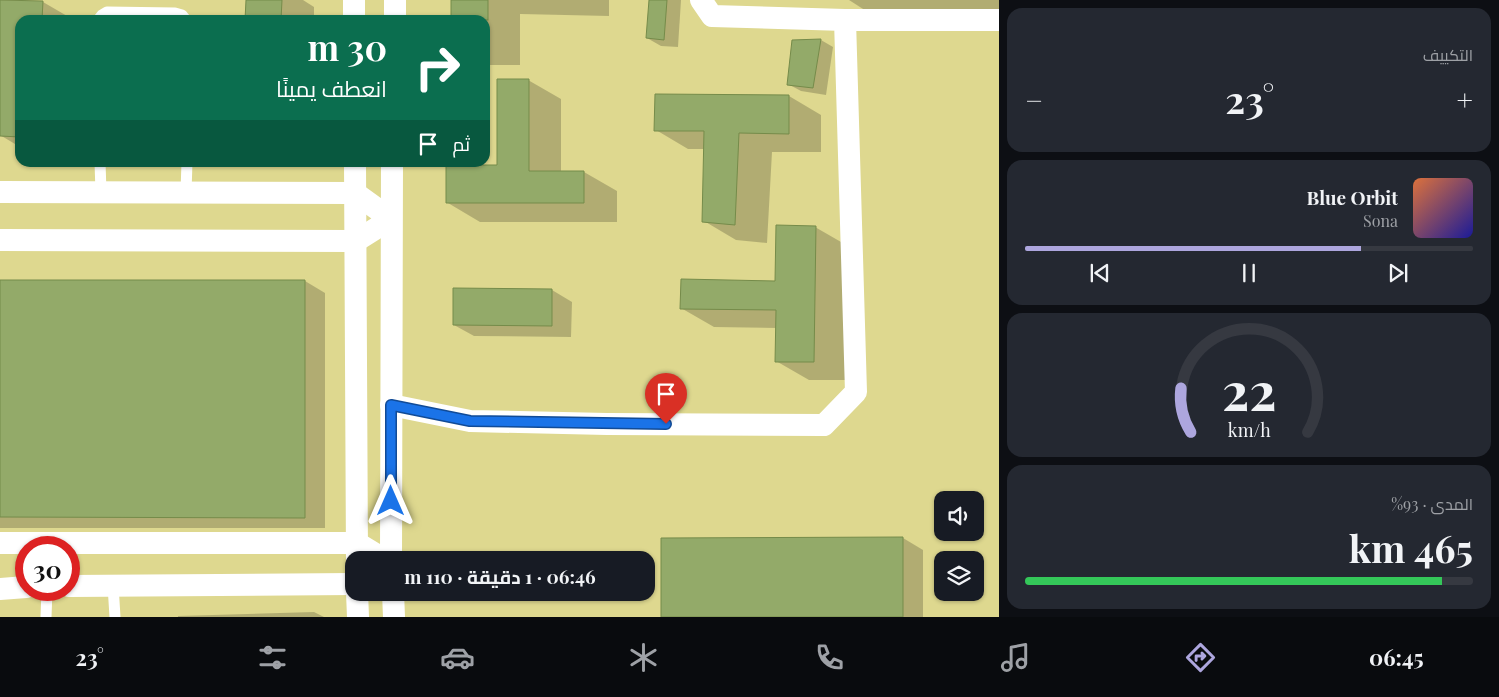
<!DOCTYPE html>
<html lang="ar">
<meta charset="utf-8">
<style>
:root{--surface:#171b24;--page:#242831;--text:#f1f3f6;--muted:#9ea1a6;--line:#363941;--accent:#ada6de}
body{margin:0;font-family:"Playfair Display",Cairo,serif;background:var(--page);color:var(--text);direction:rtl;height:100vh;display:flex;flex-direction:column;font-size:19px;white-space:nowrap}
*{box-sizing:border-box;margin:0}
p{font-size:16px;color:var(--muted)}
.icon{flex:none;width:28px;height:28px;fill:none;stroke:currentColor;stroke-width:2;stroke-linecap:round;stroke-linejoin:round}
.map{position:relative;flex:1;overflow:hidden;direction:ltr}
.details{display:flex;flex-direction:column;gap:8px;padding:8px;background:#0d0f14;width:500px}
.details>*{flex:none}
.guide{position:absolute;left:15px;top:15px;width:475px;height:152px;border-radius:15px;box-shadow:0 1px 4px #0004;direction:rtl;background:#0b6e4f;color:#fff;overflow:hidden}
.fabs{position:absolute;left:934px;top:491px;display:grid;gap:10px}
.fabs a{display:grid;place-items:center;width:50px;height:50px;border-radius:10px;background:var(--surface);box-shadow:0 1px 4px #0004;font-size:25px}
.speed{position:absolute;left:15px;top:536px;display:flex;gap:10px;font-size:25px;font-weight:700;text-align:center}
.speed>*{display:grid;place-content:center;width:65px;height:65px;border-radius:50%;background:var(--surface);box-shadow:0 1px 4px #0004;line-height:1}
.speed .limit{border:8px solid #d22;background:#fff;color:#111}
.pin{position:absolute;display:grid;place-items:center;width:42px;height:42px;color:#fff;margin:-51px -21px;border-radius:50% 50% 50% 0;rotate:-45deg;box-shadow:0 0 5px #0007}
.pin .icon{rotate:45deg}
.me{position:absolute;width:55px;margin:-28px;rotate:0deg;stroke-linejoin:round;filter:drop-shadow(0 0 4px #0008)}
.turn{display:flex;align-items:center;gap:18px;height:105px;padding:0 20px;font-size:22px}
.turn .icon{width:65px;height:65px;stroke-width:2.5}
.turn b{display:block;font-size:35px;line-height:42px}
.then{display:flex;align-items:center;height:48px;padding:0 20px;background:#0003;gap:10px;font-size:19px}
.big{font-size:38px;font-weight:700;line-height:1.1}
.details .tile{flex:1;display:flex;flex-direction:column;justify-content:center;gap:8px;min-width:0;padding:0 18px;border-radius:15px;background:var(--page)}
.details .dial{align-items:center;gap:0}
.dial svg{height:130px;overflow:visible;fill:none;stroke:var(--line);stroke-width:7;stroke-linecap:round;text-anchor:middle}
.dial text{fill:var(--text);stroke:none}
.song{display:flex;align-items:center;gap:15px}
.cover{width:60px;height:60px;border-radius:8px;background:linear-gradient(135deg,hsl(20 70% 55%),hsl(240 70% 35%))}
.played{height:5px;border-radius:2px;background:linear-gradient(90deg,var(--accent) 75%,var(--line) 75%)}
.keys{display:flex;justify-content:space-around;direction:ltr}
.heat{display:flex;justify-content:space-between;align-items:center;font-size:28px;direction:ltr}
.charge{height:8px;border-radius:4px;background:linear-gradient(90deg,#34c759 93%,var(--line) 0)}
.trip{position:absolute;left:345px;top:551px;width:310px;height:50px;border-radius:15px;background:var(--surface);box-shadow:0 1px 4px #0004;font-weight:700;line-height:50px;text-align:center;direction:rtl}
.tab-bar{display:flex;height:80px;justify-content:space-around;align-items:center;background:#090b0e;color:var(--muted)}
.tab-bar .icon{width:35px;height:35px}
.tab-bar .selected{color:var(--accent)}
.tab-bar b{font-size:22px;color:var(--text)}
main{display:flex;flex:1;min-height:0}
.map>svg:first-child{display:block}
.shadow{fill:#0003}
.building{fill:#93aa69;stroke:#758b4a}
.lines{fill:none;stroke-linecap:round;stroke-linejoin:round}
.lane{stroke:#fff;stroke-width:11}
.street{stroke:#fff;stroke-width:22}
.route-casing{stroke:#114b97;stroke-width:12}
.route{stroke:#1a73e8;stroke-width:9}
</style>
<main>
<section class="details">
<div class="tile"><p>التكييف</p>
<div class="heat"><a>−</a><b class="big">23°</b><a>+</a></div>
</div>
<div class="tile">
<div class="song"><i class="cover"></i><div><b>Blue Orbit</b><p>Sona</p></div></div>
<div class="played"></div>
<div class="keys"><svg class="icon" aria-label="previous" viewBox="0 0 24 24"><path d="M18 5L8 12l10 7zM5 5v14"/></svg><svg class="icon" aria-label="pause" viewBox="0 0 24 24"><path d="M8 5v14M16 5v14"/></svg><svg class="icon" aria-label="next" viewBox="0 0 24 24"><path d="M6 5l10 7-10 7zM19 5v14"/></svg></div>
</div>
<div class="tile dial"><svg viewBox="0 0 100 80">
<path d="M14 69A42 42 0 1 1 86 69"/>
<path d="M14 69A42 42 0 0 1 8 42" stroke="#ada6de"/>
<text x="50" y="56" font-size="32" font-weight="700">22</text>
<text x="50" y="72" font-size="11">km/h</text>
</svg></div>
<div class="tile"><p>المدى · 93%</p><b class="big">465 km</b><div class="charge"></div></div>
</section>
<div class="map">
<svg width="999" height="617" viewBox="0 0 999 617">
<rect width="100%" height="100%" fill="#ded88f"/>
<g class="shadow">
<polygon points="0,0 43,2 74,20 20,20 20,147 0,135"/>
<polygon points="247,0 303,0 314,7 314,20 246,20"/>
<polygon points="452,0 609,0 609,16 520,14 520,65 485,65 485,20 452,20"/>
<polygon points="650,0 681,0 678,47 661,46 647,38"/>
<polygon points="849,0 999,0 999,12 874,16"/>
<polygon points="821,40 833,47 826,95 801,91 788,84"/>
<polygon points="528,80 561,99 561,172 584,172 617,191 617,222 480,222 448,203 499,167"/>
<polygon points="789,96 821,115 821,152 772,152 767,243 736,240 704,221 705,149 688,149 656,130"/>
<polygon points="273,162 309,162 309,164"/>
<polygon points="815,227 848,246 846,380 809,380 776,361 777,328 714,327 681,308 776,282"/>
<polygon points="0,281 305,281 325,293 325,528 0,528"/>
<polygon points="552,290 572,302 571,337 474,336 454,325"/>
<polygon points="903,538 923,550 923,617 663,617"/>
<polygon points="314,612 324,617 178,617 178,616"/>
</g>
<g class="building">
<polygon points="0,0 43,1 42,20 20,20 20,137 0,136"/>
<polygon points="246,0 282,0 281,20 245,20"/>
<rect x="451" y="0" width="37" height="20"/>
<polygon points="649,0 667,0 664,40 646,38"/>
<polygon points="821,39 813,88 787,85 792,40"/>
<polygon points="497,79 529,79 529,171 584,171 584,203 446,203 446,165 497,165"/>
<polygon points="655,94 789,95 789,134 739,133 735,225 702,222 704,131 654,131"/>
<polygon points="776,225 816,226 814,362 775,362 776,310 680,309 681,279 775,281"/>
<polygon points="0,280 305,280 305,518 0,517"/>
<polygon points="453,288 552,289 552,326 453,325"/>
<polygon points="903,537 903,617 661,617 661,538"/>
</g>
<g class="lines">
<g class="lane">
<polyline points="98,20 102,15 107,12 175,13 182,15 186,20"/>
<polyline points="100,162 101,192"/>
<polyline points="186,192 187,162"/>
<polyline points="113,585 115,617"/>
<polyline points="46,617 47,590"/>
</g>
<g class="street">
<polyline points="354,0 354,20"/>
<polyline points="395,20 395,0"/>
<polyline points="845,20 999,20"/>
<polyline points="355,162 357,560"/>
<polyline points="0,192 355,193 391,219 356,241 0,240"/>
<polyline points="391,405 470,421 607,424 824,425 856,392 845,20 712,16 701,0"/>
<polyline points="0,543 357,543 385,560"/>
<polyline points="391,560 392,162"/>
<polyline points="69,586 354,584"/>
<polyline points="0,589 26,587"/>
<polyline points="357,592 358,617"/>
<polyline points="393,592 394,617"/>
</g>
</g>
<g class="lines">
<defs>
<polyline id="route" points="391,501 391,405 470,421 666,424"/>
</defs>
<use href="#route" class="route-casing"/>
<use href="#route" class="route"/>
</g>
</svg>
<div class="fabs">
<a><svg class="icon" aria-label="sound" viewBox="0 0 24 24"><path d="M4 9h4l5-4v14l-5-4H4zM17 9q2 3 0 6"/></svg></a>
<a><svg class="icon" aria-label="layers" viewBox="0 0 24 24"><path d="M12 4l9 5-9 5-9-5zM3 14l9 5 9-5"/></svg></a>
</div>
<div class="speed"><div class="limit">30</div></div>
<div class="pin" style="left:666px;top:424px;background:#d93025"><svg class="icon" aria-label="arrive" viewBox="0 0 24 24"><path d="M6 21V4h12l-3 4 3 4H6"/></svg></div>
<svg class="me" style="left:391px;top:501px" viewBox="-20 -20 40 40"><path d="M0-17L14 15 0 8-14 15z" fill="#1a73e8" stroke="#fff" stroke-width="4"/></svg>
<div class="trip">06:46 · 1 دقيقة · 110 m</div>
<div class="guide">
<div class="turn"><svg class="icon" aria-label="right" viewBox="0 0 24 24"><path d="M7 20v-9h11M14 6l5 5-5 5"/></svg><div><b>30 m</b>انعطف يمينًا</div></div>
<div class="then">ثم<svg class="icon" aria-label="arrive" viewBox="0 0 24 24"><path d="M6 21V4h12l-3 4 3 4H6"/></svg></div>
</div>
</div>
</main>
<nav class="tab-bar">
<b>06:45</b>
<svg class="icon selected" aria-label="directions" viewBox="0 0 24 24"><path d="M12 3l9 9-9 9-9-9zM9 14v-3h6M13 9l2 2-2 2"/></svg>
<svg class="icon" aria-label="music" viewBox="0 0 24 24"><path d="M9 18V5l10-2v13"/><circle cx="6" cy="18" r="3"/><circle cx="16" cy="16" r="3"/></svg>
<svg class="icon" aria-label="phone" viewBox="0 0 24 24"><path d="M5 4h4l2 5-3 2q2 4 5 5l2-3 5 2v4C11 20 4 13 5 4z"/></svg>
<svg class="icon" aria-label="climate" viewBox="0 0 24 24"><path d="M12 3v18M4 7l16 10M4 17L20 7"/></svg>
<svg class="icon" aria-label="car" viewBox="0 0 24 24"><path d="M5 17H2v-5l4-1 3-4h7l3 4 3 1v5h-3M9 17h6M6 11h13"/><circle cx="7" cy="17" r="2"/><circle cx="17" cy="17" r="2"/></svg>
<svg class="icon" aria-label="filters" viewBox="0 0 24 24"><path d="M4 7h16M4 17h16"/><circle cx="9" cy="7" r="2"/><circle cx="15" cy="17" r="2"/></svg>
<b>23°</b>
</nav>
